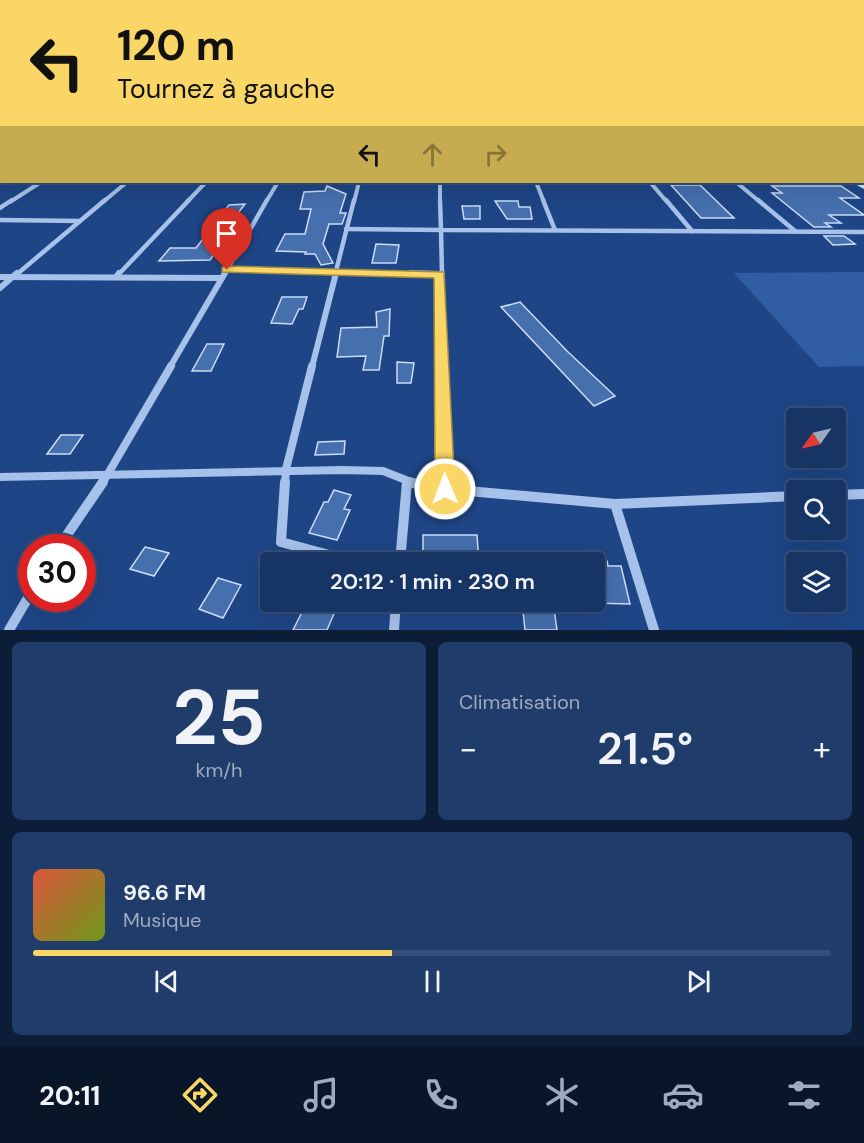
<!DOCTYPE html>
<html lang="fr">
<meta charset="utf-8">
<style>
:root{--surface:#163464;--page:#1f3c6a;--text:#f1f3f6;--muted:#9eaabf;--line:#354f78;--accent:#f9d665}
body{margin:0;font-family:"DM Sans",sans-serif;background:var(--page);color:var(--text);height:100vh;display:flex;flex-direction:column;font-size:22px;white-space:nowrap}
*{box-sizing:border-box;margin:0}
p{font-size:20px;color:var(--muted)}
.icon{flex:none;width:33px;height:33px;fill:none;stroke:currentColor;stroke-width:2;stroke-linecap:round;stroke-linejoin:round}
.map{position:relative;height:630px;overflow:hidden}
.panel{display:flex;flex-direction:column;gap:12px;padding:12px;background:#0c1d37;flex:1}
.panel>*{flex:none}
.top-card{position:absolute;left:0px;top:0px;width:864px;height:183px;box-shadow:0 6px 24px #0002,0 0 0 2px var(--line);background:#f9d665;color:#111;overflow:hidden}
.needle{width:39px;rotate:236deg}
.fabs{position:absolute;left:786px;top:408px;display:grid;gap:12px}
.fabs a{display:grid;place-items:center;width:60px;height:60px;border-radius:6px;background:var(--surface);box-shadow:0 6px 24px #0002,0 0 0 2px var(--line);font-size:30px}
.speed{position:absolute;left:18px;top:534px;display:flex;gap:12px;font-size:30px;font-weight:700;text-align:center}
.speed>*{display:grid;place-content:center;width:78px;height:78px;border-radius:50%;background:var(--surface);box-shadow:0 6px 24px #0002,0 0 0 2px var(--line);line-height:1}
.speed .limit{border:9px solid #d22;background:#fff;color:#111}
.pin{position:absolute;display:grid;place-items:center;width:51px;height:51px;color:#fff;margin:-62px -26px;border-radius:50% 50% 50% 0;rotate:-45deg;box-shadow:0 0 6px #0007}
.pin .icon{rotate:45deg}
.me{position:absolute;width:66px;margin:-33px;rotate:359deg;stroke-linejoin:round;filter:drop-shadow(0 0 4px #0008)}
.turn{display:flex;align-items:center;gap:21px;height:126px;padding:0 18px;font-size:27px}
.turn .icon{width:78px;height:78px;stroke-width:2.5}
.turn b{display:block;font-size:42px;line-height:51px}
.lanes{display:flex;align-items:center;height:57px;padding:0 18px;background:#0003;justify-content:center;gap:30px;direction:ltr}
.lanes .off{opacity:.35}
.big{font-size:45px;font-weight:600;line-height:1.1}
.panel .tile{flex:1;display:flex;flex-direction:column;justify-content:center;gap:9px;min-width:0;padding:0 21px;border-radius:9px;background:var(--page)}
.panel .dial{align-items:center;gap:0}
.dial b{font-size:78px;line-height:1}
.song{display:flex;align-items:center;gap:18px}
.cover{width:72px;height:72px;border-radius:9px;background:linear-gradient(135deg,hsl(10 70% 55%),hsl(80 70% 35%))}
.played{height:6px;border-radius:3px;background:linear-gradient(90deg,var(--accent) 45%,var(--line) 45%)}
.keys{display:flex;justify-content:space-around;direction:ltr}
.heat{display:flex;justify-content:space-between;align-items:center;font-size:33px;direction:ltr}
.panel .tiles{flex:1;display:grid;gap:12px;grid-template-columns:1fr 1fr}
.tile:last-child{grid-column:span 2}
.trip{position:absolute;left:260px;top:552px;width:345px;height:60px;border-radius:6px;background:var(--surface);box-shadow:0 6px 24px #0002,0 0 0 2px var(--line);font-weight:600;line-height:60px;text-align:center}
.tab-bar{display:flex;height:96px;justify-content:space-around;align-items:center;background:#091528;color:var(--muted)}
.tab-bar .icon{width:42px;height:42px}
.tab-bar .selected{color:var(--accent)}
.tab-bar b{font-size:27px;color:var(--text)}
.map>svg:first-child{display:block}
.green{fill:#315ea2}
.building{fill:#466fae;stroke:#cadcf8;stroke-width:1.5}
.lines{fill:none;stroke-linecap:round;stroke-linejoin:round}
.street-far4{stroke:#a6c1ea;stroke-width:4}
.street-far3{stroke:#a6c1ea;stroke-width:4.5}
.street-far2{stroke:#a6c1ea;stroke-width:6}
.street-far1{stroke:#a6c1ea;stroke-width:8}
.street{stroke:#a6c1ea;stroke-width:10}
.secondary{fill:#d1e0f8;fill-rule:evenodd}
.route{fill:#f9d665;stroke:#a28b42;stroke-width:1.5}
</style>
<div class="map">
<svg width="864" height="630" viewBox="0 0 864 630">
<rect width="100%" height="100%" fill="#1e4585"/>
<polygon class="green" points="864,272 864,366 819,367 734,273"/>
<g class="building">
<polygon points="671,185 700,185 734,218 701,218"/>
<polygon points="327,186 346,194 340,213 346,213 342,224 329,224 323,244 333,263 321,265 315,254 305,254 306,252 276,251 285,234 305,234 311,209 300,209 304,192 325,191"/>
<polygon points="772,186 841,186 859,198 840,198 864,215 829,215 841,223 825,223 831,227 814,227 772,193 782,193"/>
<polygon points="495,201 518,201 519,207 530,207 532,219 507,219"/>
<polygon points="245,204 221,235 227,235 210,260 159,261 170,248 196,248 229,205"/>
<polygon points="462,206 480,206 480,219 464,219"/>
<polygon points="824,236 844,236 855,244 833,245"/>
<polygon points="376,244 399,245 396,263 372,263"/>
<polygon points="282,297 307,297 303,309 299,309 292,324 271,323"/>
<polygon points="520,302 567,351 615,396 594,406 501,307"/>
<polygon points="390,309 389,336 384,336 379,370 363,370 366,356 337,357 341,328 377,327 376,312"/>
<polygon points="207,344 224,344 211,371 192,371"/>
<polygon points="397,362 414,363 411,383 397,383"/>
<polygon points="61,435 83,435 70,454 47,454"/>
<polygon points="345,441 344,454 315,455 318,442"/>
<polygon points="334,490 351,495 344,509 350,510 337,540 309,533 324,502 328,502"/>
<polygon points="423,535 477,535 479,562 432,562 432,551 423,551"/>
<polygon points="145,547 169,553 154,576 130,569"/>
<polygon points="594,561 607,561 608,566 621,566 630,604 594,603"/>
<polygon points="218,578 241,585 223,618 199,609"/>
<polygon points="307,602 315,602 336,609 327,630 293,630"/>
<polygon points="522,602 553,602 557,630 525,630"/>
</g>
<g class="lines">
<g class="street-far4">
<polyline points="440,182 440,202"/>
<polyline points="536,182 544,202"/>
<polyline points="650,182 667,202"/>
<polyline points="736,182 760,202"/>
<polyline points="10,202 41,182"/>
<polyline points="103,202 127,182"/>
<polyline points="187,202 206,182"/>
<polyline points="266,202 278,182"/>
<polyline points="354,202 359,182"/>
</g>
<g class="street-far3">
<polyline points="440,200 441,230 864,232"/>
<polyline points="543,200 555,230"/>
<polyline points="666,200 692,231"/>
<polyline points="758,200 795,231"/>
<polyline points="0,208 12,200"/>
<polyline points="0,220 80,221"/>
<polyline points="346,229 441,230 442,275"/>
<polyline points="227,270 440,274"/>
<polyline points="16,275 105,200"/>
<polyline points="118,275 189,200"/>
<polyline points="224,275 267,200"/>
<polyline points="335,275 354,200"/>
</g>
<g class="street-far2">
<polyline points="411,273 440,274"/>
<polyline points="442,273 443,367"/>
<polyline points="0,277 222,278"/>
<polyline points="116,277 119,273"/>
<polyline points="0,288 17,273"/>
<polyline points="170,367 225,273"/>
<polyline points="312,367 336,273"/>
</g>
<g class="street-far1">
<polyline points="443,366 445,484"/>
<polyline points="0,477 343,470 383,471 416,484"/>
<polyline points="102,484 171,366"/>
<polyline points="285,484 286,469 312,366"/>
</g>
<g class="street">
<polyline points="285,482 281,542 355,562"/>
<polyline points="408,482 445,489 615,504 796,496"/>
<polyline points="445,482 445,489"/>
<polyline points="836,495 864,494"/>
<polyline points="615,504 654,630"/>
<polyline points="58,548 103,482"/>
<polyline points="400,562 407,482"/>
<polyline points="9,630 32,591"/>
<polyline points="394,630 396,602"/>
</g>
<polygon class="secondary" points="851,182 860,182 864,184 864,189"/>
</g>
<linearGradient id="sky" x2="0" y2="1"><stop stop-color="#102649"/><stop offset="0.53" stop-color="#3b5c94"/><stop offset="1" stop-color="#3b5c94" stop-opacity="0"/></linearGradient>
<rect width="864" height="186" fill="url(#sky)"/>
<polygon class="route" points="227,266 444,272 455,489 452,496 445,498 438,496 435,489 434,278 222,272 222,267"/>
</svg>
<div class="fabs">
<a><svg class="needle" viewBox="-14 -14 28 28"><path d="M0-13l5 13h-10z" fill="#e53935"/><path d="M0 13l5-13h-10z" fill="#9eaabf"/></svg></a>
<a><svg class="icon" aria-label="search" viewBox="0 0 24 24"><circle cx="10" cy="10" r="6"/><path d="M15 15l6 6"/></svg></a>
<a><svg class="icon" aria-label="layers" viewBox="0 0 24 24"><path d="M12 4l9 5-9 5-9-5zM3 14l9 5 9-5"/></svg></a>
</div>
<div class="speed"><div class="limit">30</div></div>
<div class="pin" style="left:227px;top:270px;background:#d93025"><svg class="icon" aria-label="arrive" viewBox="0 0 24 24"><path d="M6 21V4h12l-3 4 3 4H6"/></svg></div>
<svg class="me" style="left:445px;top:489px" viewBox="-20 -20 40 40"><circle r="17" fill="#f9d665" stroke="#fff" stroke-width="3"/><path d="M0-11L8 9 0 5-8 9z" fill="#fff"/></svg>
<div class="trip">20:12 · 1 min · 230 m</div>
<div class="top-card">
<div class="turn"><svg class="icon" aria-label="left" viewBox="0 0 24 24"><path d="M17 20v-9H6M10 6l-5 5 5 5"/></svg><div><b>120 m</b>Tournez à gauche</div></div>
<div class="lanes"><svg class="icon" aria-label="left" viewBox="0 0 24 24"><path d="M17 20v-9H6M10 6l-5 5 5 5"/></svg><svg class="icon off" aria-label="ahead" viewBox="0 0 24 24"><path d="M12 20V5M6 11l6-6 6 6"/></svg><svg class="icon off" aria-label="right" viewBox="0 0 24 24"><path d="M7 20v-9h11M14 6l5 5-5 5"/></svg></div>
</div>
</div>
<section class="panel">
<div class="tiles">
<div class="tile dial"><b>25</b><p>km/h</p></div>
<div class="tile"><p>Climatisation</p>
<div class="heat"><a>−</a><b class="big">21.5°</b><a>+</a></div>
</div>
<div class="tile">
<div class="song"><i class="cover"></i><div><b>96.6 FM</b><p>Musique</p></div></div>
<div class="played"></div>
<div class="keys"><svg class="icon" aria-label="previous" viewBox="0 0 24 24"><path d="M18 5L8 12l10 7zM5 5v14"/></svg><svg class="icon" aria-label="pause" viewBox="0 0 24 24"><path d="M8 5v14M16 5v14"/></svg><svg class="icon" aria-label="next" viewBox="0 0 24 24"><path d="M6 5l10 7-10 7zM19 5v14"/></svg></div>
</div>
</div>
</section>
<nav class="tab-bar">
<b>20:11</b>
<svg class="icon selected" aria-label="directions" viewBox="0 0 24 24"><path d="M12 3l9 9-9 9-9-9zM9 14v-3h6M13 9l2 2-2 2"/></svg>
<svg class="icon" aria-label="music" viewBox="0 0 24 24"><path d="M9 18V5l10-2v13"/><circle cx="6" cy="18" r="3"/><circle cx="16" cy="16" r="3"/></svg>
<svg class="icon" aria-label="phone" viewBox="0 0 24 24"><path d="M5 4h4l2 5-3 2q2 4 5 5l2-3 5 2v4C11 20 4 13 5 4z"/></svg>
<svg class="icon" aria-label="climate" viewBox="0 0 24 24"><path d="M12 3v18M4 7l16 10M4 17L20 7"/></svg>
<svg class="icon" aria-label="car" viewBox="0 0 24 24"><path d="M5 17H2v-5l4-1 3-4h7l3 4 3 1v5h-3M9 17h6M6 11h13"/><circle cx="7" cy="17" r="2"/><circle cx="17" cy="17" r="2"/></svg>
<svg class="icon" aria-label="filters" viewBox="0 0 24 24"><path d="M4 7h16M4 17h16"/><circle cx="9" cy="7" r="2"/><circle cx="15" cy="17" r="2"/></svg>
</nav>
